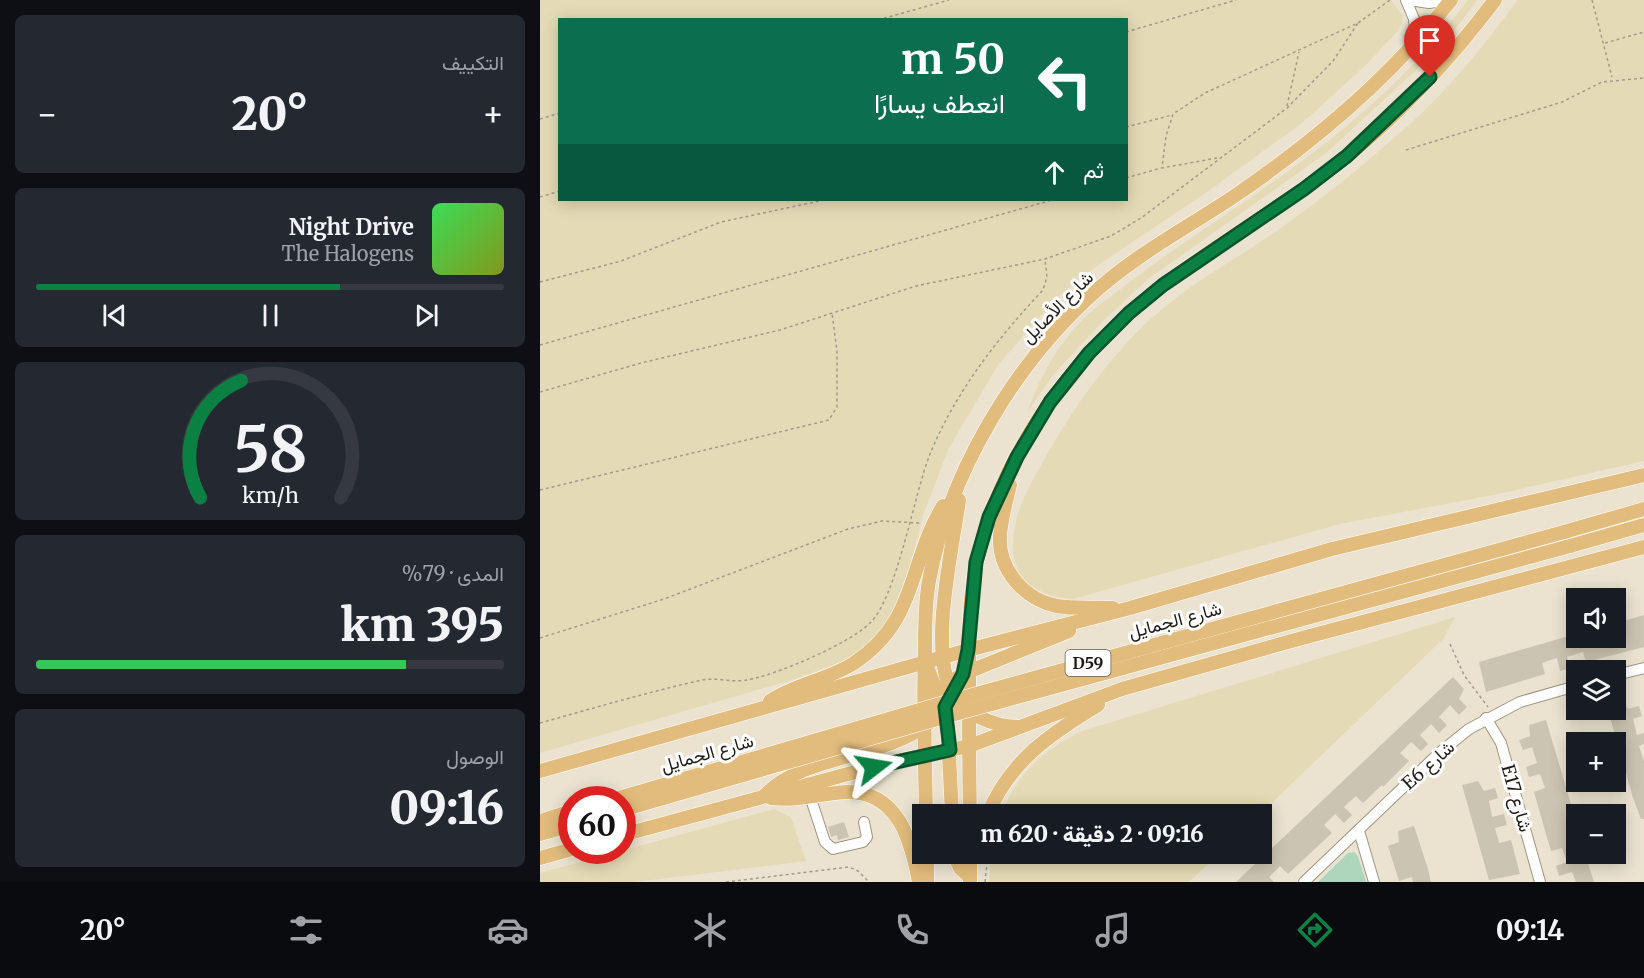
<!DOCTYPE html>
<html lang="ar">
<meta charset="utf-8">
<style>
:root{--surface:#171b24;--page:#242831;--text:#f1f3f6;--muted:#9ea1a6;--line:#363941;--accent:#0b8043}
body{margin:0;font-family:Merriweather,Vazirmatn,serif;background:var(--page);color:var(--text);direction:rtl;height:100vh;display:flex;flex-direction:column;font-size:22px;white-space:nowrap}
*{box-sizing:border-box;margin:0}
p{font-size:20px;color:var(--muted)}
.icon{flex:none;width:33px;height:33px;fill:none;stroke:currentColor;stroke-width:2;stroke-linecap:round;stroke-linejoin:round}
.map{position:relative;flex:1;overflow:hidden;direction:ltr}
.side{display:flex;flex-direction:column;gap:15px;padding:15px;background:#0d0f14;width:540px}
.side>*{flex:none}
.hud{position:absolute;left:18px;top:18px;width:570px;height:183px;border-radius:0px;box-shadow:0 3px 15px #0003;direction:rtl;background:#0b6e4f;color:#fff;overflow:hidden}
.buttons{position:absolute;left:1026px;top:588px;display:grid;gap:12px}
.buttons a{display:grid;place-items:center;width:60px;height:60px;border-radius:0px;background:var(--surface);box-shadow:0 3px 15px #0003;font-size:30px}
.speed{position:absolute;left:18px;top:786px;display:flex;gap:12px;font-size:30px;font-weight:700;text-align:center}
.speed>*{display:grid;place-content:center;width:78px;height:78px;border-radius:50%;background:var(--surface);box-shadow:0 3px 15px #0003;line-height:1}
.speed .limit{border:9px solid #d22;background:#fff;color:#111}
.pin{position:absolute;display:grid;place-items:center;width:51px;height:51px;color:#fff;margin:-62px -26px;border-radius:50% 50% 50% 0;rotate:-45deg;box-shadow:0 0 6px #0007}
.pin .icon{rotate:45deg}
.me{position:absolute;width:66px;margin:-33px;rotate:76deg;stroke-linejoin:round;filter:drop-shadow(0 0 4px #0008)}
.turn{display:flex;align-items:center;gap:21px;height:126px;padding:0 24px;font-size:27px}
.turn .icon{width:78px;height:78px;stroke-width:2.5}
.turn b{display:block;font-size:42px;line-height:51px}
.then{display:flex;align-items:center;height:57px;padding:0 24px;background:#0003;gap:12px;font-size:22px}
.big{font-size:45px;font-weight:800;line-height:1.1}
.side .tile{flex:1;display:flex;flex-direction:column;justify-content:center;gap:9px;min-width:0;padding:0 21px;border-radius:9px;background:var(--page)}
.side .dial{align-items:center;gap:0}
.dial svg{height:156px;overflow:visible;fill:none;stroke:var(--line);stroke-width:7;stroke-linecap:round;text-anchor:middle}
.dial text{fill:var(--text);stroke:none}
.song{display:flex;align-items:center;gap:18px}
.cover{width:72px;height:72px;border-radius:9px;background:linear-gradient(135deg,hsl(130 70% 55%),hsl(70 70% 35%))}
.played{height:6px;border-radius:3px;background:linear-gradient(90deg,var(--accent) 65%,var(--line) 65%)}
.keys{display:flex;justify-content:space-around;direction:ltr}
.heat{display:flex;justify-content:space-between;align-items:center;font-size:33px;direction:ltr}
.charge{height:9px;border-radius:4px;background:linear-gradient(90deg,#34c759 79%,var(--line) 0)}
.trip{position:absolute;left:372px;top:804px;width:360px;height:60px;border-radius:0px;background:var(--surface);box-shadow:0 3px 15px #0003;font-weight:800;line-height:60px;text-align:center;direction:rtl}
.dock{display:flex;height:96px;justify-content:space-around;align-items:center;background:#090b0e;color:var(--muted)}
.dock .icon{width:42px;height:42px}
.dock .on{color:var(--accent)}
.dock b{font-size:27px;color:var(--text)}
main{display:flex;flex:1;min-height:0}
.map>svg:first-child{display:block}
.green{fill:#add6bc}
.sand{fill:#e4dab5;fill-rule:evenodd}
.building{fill:#ccc4b2}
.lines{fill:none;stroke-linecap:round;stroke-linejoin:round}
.minor-casing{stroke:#9d9583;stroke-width:12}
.major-casing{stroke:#fff;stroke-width:15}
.path{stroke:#a19b8c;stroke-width:1.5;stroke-dasharray:3 3;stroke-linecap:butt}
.minor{stroke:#fff;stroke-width:10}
.major{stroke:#e2bc7c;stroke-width:14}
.major-bridge-casing{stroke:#fff;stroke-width:15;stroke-linecap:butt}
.major-bridge{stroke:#e2bc7c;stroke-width:14}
.route-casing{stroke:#07532c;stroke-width:15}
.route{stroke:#0b8043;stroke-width:10}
.labels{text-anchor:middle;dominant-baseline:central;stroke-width:6;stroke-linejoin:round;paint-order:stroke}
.shield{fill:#fff;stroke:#625f5a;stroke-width:1.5}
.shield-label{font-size:16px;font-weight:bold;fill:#1e1b14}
.street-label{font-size:18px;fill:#1e1b14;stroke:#fff}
</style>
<main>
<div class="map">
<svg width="1104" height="882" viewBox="0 0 1104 882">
<rect width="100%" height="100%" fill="#ebe3d0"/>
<polygon class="green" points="814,852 818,856 826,882 778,882 808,853"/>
<g class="sand">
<path d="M0,0H851L862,15V23L857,32L825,66L762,123L664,194L561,263L516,298L458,365L409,448L383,515L365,585L344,628L312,658L252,680L0,753ZM20,20H586V200H20Z"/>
<path d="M928,0H937L918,26L874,72L785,154L608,279L564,320L513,375L488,411C499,380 513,353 535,328C549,311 569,298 587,284C635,247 687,215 736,180C807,130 876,70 928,0Z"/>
<path d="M977,0H1104V461L958,494L800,524L533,599C500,596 473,583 473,546C473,513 489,486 505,458C534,407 569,357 612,318C649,284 695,260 735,232C783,199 827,162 870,124C907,91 949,41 977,0Z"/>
<path d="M915,617L903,639L720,814H461C477,775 504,749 542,731Z"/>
<polygon points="234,809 251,817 266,861 95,882 0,882 0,873"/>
<polygon points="451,854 679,854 649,882 449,882"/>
</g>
<g class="building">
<polygon points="1104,615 1104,647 1046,662 1043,652 1027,657 1031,668 1020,671 1017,658 1002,663 1005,674 946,692 939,662 1032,635 1033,638 1076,638 1076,623"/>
<polygon points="913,677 924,689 919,699 927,707 919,715 910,705 899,717 907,725 899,733 891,724 880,735 888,744 881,751 871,742 860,753 869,761 843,787 842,785 823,803 816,796 804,807 812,815 804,823 795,814 784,825 792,833 748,874 740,866 729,877 734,882 696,882"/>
<polygon points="1083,699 1088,709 1099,706 1102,716 1093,719 1097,735 1104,733 1104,744 1099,746 1104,761 1104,819 1101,819 1093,798 1068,710 1076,710 1076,701"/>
<polygon points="1006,720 1034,814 1036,854 1045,854 1054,882 1036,882 1032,872 1019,876 1016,866 1027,862 1022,848 1011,851 1008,841 994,792 1005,788 1000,774 989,777 986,767 997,763 992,747 983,750 979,740 990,736 989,725"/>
<polygon points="938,781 944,791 955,788 958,798 949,801 952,817 964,814 967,825 955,828 959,843 971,840 980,874 949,880 922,785"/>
<polygon points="304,822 309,837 298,840 297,835 291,837 288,827"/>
<polygon points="874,826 888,869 891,882 873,882 872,877 859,881 848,846 859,842 858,831"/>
</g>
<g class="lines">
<defs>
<g id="minor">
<polyline points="866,0 874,19 876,41"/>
<polyline points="869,0 889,3 908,0"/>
<polyline points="1076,675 1104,668"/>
<polyline points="946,718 961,743 1000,882"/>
<polyline points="270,796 285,842 293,849 323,842 327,837 324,822"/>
<polyline points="819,831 834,882"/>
<polyline points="764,882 898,754 929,729 980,702 1036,686"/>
</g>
<g id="major">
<path d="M470,485C466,502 461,519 460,536C458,570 485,600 517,606C535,609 555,607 573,608"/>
<path d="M419,500C413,547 387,655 414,695C428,716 454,726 478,727"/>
<polyline points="1024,532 1104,509"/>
<polyline points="1030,546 1104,525"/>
<polyline points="386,665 407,716 412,814"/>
<path d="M230,701C255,684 288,680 314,663C378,621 368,563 403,506"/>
<path d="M392,713C398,694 406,684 423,674L529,631"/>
<polyline points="0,771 428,650 590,608 792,549 1104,475"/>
<path d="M225,795C264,754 343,759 389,723"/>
<path d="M231,798C256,801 280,794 305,792C358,790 371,840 379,882"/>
<path d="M386,814C385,759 383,704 385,648C385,626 385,603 389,581C409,472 476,361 558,289C600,252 650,226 696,195C775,141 852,76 911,0"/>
<path d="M430,814C429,769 429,725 429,679C429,640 428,600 437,561C461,453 535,352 622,286C681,241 747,204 805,158C862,112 911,58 955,0"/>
<path d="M448,814C470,761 510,734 558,705"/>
<polyline points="0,821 32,811"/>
<polyline points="0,834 32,825"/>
<polyline points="82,835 356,761 429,746 582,689 755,640 1104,547"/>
<polyline points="387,854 387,882"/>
<polyline points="414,854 420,868 430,877"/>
<polyline points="0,858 32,849"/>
<polyline points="430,882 430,854"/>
</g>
</defs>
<use href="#minor" class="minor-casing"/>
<use href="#major" class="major-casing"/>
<g class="path">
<polyline points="1052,0 1072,77"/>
<polyline points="338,20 409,0"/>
<polyline points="586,32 696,0"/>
<polyline points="1065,43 1104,32"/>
<polyline points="747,106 759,52"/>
<polyline points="0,119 20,113"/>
<polyline points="586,127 632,115"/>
<polyline points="866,150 1022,102 1062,82 1104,78"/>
<polyline points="677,158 622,168 626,136 633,114 665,93 818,23 850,0"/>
<polyline points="586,178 621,168"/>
<polyline points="0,197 20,191"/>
<polyline points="0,282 81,261 181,222 284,200"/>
<polyline points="0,345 512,200"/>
<polyline points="0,392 101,363 240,330 376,286 505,259 571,236 601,218 747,108 793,61 818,23"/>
<polyline points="0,490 289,420 297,407 297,351 292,313"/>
<polyline points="0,638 124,599 308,529 342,521 380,523"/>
<polyline points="910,644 924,675 948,707"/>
<path d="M0,723C54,708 108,692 162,680C177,677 192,683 207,680C236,675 309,644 330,623C357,597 374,494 390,454C416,391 457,339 503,290L507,277L505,260"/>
<polyline points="186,882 309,867 318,871 329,882"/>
<polyline points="445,882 448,854"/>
</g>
<use href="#minor" class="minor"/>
<use href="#major" class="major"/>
<defs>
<g id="major-bridge">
<polyline points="72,800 407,702 1024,532"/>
<polyline points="82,810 411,715 1030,546"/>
</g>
</defs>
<use href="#major-bridge" class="major-bridge-casing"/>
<use href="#major-bridge" class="major-bridge"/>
</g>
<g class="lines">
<defs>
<polyline id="route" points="334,767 410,750 405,707 423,674 428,650 436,562 449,517 477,457 510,402 549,353 589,313 623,285 764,189 807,156 890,77"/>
</defs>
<use href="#route" class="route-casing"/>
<use href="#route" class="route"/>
</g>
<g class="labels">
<rect class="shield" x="525.5" y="650" width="45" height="26" rx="4.5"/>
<g class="shield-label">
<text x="548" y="663">D59</text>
</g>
<g class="street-label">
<text transform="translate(517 307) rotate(-45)">شارع الأصايل</text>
<text transform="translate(635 620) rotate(-15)">شارع الجمايل</text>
<text transform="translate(167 753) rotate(-16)">شارع الجمايل</text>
<text transform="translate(888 765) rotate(-42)">E6 شارع</text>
<text transform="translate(977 798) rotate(74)">E17 شارع</text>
</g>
</g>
</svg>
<div class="buttons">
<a><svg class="icon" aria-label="sound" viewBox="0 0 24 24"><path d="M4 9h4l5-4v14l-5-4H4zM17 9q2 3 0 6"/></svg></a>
<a><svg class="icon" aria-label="layers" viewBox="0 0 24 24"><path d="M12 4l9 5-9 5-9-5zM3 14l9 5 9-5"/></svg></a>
<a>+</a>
<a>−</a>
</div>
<div class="speed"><div class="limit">60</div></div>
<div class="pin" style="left:890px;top:77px;background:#d93025"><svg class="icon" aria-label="arrive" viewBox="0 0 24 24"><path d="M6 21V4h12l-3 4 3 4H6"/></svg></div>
<svg class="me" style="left:334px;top:767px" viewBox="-20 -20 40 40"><path d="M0-17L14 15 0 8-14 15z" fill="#0b8043" stroke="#fff" stroke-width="4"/></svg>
<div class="trip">09:16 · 2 دقيقة · 620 m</div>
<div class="hud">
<div class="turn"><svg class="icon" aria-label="left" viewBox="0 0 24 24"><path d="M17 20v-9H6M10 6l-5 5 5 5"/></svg><div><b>50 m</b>انعطف يسارًا</div></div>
<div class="then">ثم<svg class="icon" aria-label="ahead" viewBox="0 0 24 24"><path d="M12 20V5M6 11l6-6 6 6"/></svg></div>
</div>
</div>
<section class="side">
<div class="tile"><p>التكييف</p>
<div class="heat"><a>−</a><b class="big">20°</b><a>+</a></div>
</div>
<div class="tile">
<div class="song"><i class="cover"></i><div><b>Night Drive</b><p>The Halogens</p></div></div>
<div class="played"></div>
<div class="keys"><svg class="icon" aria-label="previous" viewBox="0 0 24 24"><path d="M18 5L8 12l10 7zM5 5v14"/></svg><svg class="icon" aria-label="pause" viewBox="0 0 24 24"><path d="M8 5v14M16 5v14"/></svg><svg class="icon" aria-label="next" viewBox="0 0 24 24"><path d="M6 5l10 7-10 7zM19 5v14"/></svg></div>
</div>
<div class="tile dial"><svg viewBox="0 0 100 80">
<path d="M14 69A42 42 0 1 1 86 69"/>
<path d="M14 69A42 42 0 0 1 35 9" stroke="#0b8043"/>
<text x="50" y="56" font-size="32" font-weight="700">58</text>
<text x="50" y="72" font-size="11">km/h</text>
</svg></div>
<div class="tile"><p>المدى · 79%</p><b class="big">395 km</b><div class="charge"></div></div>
<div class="tile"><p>الوصول</p><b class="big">09:16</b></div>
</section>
</main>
<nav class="dock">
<b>09:14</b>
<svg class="icon on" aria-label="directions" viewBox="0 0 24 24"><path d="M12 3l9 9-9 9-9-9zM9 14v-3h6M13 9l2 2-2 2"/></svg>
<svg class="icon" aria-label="music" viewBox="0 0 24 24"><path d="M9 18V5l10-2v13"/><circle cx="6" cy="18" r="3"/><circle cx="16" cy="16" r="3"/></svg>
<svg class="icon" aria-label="phone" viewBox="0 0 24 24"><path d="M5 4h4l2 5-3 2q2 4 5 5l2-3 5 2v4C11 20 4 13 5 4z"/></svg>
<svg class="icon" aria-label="climate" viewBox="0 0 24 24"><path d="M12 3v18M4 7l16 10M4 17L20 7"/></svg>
<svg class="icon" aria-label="car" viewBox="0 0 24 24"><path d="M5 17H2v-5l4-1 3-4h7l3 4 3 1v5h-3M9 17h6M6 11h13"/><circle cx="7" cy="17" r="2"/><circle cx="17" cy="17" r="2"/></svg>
<svg class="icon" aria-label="filters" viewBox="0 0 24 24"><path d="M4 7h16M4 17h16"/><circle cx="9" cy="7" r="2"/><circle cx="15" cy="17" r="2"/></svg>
<b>20°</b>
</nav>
